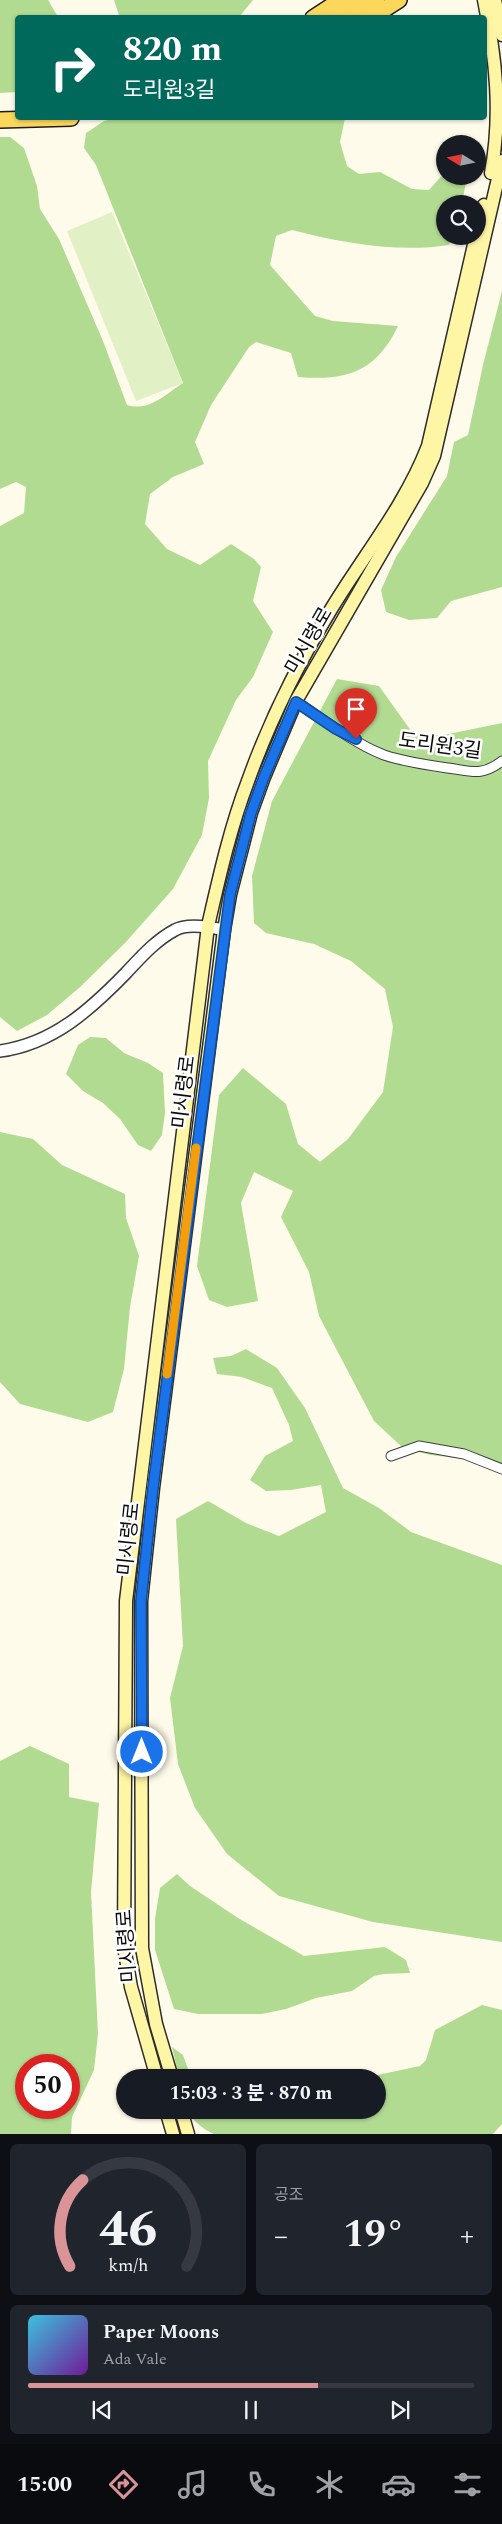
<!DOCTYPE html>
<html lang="ko">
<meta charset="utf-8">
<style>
:root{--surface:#171b24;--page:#20242c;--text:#f1f3f6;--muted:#9ea1a6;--line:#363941;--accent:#da9498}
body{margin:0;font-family:Spectral,"Noto Sans KR",serif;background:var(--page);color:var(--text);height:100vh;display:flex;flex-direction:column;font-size:19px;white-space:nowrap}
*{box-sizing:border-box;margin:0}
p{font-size:16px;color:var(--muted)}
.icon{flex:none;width:28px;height:28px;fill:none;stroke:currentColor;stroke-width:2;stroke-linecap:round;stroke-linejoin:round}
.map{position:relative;height:2134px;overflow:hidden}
.side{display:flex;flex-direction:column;gap:10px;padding:10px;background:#0d0f14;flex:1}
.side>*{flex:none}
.hud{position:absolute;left:15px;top:15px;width:472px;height:105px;border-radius:5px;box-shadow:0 1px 4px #0004;background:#00695c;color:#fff;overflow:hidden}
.needle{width:32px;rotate:280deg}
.controls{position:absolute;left:436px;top:135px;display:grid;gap:10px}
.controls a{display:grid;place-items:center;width:50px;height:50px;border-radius:50%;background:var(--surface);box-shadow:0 1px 4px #0004;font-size:25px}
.speed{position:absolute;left:15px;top:2054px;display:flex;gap:10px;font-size:25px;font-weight:700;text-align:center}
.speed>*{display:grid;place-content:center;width:65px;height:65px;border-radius:50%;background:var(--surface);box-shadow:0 1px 4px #0004;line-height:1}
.speed .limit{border:8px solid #d22;background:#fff;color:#111}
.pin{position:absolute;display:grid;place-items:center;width:42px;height:42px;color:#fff;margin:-51px -21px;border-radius:50% 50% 50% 0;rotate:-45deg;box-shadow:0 0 5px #0007}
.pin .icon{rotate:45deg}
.me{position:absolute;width:55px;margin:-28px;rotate:0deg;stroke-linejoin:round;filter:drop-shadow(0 0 4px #0008)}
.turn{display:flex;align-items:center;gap:18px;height:105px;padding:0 25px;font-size:22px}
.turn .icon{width:65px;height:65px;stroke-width:2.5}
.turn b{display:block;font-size:35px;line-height:42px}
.big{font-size:38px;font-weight:700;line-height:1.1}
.side .card{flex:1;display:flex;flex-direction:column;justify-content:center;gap:8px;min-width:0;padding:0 18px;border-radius:8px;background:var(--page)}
.side .dial{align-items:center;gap:0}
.dial svg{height:130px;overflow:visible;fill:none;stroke:var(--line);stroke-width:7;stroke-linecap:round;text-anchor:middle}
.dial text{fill:var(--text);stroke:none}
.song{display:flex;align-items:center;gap:15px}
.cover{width:60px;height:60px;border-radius:8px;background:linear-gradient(135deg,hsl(190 70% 55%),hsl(280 70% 35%))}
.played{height:5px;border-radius:2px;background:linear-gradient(90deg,var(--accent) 65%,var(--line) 65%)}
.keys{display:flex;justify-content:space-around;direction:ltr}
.heat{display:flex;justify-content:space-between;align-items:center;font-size:28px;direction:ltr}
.side .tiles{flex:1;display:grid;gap:10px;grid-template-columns:1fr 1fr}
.card:last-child{grid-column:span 2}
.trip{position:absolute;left:116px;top:2069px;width:270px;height:50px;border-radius:25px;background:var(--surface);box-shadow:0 1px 4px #0004;font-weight:700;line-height:50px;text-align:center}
.dock{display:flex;height:80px;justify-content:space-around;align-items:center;background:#090b0e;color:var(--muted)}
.dock .icon{width:35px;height:35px}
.dock .active{color:var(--accent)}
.dock b{font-size:22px;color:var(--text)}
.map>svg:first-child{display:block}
.forest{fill:#b2db92;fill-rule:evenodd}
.pitch{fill:#e1f1c5}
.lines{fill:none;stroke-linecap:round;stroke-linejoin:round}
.minor-casing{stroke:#3e3e3e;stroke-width:11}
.tertiary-casing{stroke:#3e3e3e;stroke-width:14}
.secondary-casing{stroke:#2d2d2d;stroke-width:15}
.primary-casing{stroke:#1c1c1c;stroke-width:18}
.minor{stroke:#fff;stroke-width:9}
.tertiary{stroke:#fff;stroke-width:11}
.secondary{stroke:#fff6a5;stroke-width:12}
.primary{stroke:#fcd75c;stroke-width:15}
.route-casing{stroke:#114b97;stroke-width:12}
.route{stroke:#1a73e8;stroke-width:9}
.slow{stroke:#f59e0b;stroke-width:9}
.labels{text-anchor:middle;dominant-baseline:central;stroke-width:5;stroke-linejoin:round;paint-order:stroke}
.street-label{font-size:20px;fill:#0b0b0b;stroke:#fff}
</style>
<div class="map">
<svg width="502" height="2134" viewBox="0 0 502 2134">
<rect width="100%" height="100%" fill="#fffbea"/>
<g class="forest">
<polygon points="0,0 48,0 58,17 18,18 17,92 0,93"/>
<polygon points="114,0 253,0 239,17 120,18"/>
<path d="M117,118H345L340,142L347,166L359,174L380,172L412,189L429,190L445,172V176H467L462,204H445V236H452L449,245C398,253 342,243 292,230L276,236L270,265L315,316L333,321L398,326C376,372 347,381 298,377L291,353L256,342L249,347L211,405L195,442L204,464L173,477L150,494L145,524L167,549L200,565L231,544L254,559L261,567L253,601L273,632L253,677L236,700L208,761L209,798L202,835L173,889L125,943L79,988L47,1015L17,1031L0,1017V526L24,513L26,487L16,482L0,489V137H10L24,148L37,186L40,209L59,239L103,341L127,405C149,412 166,394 183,383L96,165L84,148L86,133L104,121Z"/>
<polygon points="502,291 502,587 451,601 437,618 409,620 386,612 381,590 396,557 447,476 454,442 468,435 483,365"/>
<polygon points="337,679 379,686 414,735 444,735 502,723 502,1463 430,1455 402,1447 374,1421 319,1316 309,1272 281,1217 293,1191 254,1172 241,1203 258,1301 227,1307 209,1300 197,1266 219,1095 243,1068 286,1104 298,1144 320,1162 348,1139 383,1092 393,1027 385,989 351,961 314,944 266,933 254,923 252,876 272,801"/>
<polygon points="90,1037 106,1038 124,1053 148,1063 163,1073 165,1113 162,1135 151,1151 138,1145 120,1119 103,1103 83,1091 66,1074 78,1045"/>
<polygon points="0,1132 33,1139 62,1165 125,1194 126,1218 139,1256 130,1307 124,1369 113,1412 88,1422 20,1404 0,1382"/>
<polygon points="246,1349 277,1368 305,1408 343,1488 379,1508 411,1532 502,1565 502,1942 373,1922 279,1896 227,1854 195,1808 178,1764 170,1698 183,1646 176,1519 208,1501 246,1523 279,1536 326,1512 321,1485 291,1490 266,1491 250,1480 265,1456 293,1441 289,1425 272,1388 242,1377 217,1374 213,1358 231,1356"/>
<path d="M30,1746L69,1764V1797L99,1803L91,1892L98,2034L94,2070L72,2117L71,2134H0V1761ZM26,2065H69V2108H26Z"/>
<polygon points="177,1874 190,1886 238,1918 304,1956 385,1947 406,1960 410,1973 383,1974 374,1976 352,1991 316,1998 286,2009 262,2014 198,2014 174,2009 155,1950 155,1919 160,1888"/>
<path d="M482,2005L502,2010V2124L493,2134H214C203,2129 192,2121 188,2110H281L299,2114L306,2110H378V2078L368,2077L420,2066L426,2060L435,2030Z"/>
<polygon points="172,2047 183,2055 191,2077 179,2077"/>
</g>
<polygon class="pitch" points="112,212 183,383 136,401 67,231"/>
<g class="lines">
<defs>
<g id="minor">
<path d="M296,701C322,719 355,744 384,755C405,762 427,765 448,768C472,771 481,777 502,761"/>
<polyline points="391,1456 419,1446 464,1454 502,1469"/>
</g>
<path id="tertiary" d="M0,1051C53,1044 91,1009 126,973C141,957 156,940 175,930C187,923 210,927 224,930"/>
<g id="secondary">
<path d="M484,0C496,59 502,114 491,173"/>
<polyline points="495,0 502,35"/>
<polyline points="478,232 484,205"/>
<path d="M157,2078L131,1987L124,1947L126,1601L208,926C219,878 230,828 248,781C269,722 298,664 330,611C363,556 405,506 428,446L476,236"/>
<polyline points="172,2078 156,2024 142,1948 141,1601 153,1488 224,930 230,895 251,813 264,777 296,701 422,483 434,456 502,161"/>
<polyline points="166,2110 173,2134"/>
<polyline points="181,2110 188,2134"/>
</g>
<g id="primary">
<polyline points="313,18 339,1"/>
<polyline points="330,18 358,0"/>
<polyline points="350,18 377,0"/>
<polyline points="371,18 399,0"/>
<polyline points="0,120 71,118"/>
</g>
</defs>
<use href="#minor" class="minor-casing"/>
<use href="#tertiary" class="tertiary-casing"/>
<use href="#secondary" class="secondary-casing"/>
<use href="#primary" class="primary-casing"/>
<use href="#minor" class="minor"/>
<use href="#tertiary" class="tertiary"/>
<use href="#secondary" class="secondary"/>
<use href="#primary" class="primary"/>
</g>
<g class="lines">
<defs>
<polyline id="route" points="142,1752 141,1601 153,1488 230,895 251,813 264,777 296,702 336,729 356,739"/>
</defs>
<use href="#route" class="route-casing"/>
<use href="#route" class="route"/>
<polyline class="slow" points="167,1374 196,1148"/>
</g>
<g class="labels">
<g class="street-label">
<text transform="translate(309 641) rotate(-60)">미시령로</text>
<text transform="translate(440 746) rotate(8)">도리원3길</text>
<text transform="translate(184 1092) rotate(-83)">미시령로</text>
<text transform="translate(129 1539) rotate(-84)">미시령로</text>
<text transform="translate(127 1946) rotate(-94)">미시령로</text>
</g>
</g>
</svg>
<div class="controls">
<a><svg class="needle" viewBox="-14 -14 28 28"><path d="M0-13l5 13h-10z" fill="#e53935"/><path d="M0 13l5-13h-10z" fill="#9ea1a6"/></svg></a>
<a><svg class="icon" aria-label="search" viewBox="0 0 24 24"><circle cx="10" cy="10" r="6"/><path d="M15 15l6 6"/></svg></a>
</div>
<div class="speed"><div class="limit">50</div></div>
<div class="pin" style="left:356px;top:739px;background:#d93025"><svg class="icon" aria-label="arrive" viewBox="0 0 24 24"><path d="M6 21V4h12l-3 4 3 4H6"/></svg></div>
<svg class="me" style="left:142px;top:1752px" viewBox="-20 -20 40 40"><circle r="17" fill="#1a73e8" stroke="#fff" stroke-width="3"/><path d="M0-11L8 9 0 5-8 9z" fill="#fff"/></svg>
<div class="trip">15:03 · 3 분 · 870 m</div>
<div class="hud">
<div class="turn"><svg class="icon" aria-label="right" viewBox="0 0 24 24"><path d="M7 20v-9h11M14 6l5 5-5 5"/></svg><div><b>820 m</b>도리원3길</div></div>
</div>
</div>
<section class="side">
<div class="tiles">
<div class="card dial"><svg viewBox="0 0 100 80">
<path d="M14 69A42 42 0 1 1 86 69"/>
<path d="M14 69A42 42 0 0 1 22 16" stroke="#da9498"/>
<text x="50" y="56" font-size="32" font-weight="700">46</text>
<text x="50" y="72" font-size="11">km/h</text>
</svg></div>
<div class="card"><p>공조</p>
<div class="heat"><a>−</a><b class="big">19°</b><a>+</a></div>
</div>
<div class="card">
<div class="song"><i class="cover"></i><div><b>Paper Moons</b><p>Ada Vale</p></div></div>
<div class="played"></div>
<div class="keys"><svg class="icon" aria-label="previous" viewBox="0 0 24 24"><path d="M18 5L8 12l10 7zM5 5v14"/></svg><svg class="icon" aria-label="pause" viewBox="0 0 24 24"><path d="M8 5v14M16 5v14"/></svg><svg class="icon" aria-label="next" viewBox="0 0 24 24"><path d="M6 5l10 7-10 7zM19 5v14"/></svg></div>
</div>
</div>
</section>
<nav class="dock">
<b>15:00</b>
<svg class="icon active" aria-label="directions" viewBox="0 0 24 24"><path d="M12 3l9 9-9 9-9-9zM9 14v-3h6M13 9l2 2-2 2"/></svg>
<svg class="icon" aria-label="music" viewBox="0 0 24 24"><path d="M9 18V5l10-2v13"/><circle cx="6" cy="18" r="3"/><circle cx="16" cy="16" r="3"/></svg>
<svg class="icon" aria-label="phone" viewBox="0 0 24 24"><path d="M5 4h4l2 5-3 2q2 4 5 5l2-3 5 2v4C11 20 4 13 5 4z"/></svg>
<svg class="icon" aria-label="climate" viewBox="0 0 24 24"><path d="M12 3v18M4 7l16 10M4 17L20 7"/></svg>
<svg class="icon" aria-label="car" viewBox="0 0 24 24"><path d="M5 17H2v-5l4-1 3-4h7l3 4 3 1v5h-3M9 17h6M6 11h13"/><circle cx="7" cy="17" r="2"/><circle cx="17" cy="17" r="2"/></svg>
<svg class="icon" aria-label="filters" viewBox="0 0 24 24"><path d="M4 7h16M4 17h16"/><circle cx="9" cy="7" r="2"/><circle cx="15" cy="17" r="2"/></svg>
</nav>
